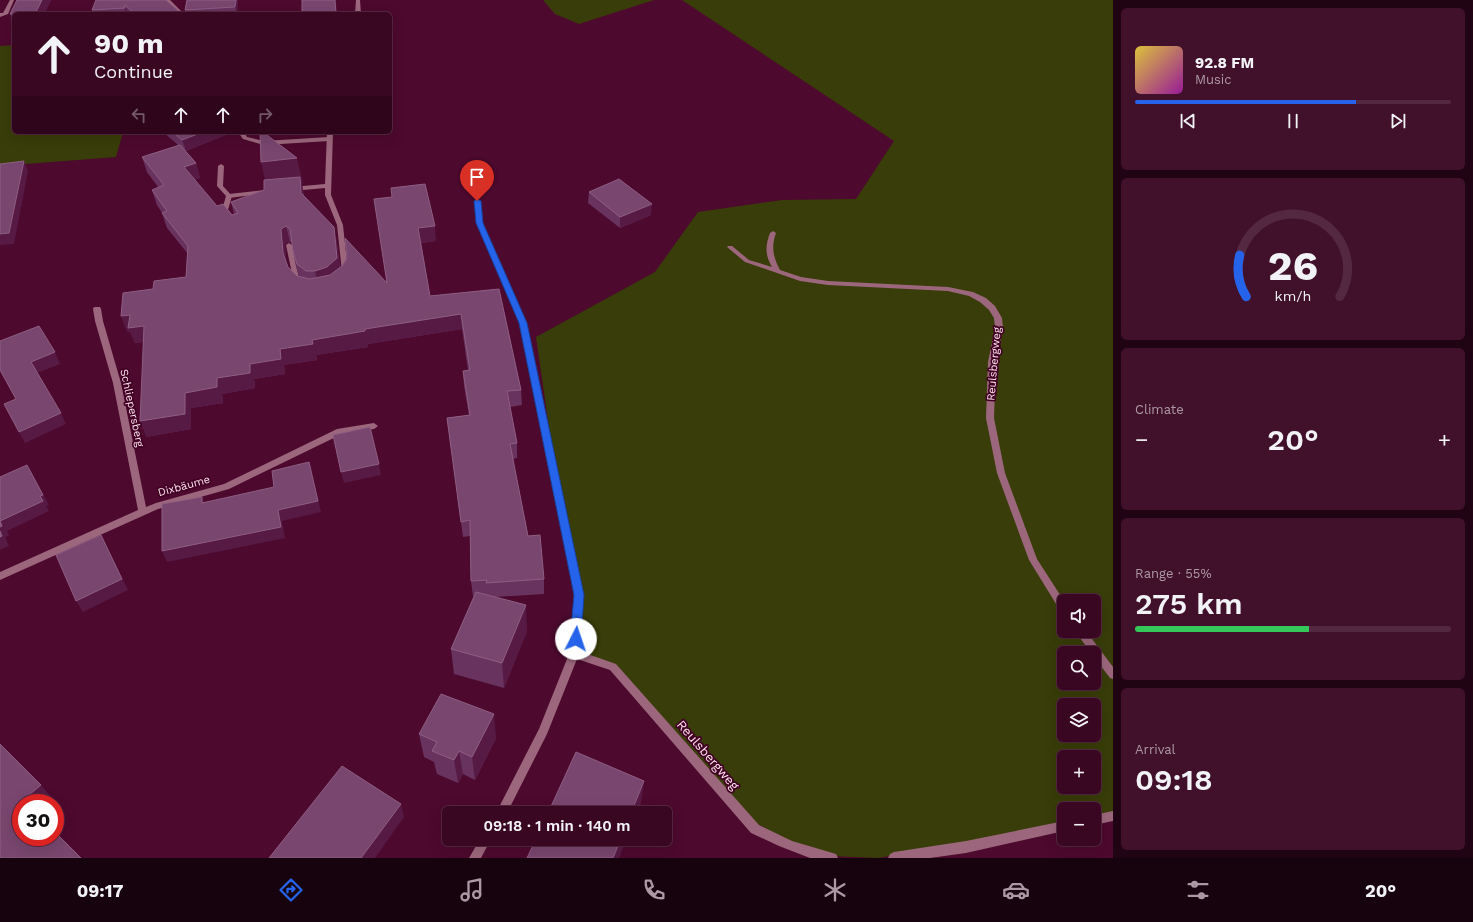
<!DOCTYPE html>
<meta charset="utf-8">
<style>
:root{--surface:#3a0722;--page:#41102a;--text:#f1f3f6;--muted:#ab99a5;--line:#542840;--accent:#2563eb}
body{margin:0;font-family:"Work Sans",sans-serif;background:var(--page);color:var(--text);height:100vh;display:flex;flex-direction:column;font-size:15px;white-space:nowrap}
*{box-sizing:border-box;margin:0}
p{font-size:13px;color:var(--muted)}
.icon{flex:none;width:22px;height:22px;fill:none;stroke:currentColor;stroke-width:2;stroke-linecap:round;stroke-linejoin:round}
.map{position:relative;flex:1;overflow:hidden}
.drawer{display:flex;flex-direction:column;gap:8px;padding:8px;background:#200413;width:360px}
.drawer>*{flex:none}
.hud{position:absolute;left:12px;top:12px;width:380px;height:122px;border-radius:6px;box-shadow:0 4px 16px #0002,0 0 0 1px var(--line);background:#3a0722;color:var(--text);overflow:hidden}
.controls{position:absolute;left:1057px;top:594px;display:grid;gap:8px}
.controls a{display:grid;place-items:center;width:44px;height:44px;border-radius:6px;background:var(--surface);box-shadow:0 4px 16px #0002,0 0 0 1px var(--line);font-size:20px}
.speed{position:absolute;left:12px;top:794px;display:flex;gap:8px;font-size:20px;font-weight:700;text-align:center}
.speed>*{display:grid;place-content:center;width:52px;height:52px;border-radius:50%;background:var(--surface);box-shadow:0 4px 16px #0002,0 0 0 1px var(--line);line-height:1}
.speed .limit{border:6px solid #d22;background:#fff;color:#111}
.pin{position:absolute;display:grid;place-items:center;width:34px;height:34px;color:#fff;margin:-41px -17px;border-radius:50% 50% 50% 0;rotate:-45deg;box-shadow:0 0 4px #0007}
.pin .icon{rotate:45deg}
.me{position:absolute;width:44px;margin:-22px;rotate:4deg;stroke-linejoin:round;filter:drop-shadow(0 0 3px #0008)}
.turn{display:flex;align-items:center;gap:14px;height:84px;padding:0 16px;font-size:18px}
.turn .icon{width:52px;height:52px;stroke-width:2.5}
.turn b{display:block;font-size:28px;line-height:34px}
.lanes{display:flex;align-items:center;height:38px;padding:0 16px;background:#0003;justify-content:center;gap:20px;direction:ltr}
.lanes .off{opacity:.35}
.big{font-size:30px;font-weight:600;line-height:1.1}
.drawer .card{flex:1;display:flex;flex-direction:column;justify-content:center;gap:6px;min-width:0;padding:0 14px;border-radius:6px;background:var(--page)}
.drawer .dial{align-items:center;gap:0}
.dial svg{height:104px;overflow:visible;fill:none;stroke:var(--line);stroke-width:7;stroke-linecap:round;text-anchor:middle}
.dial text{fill:var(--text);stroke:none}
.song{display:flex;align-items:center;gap:12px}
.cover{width:48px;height:48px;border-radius:6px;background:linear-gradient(135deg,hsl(50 70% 55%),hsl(300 70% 35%))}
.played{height:4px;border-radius:2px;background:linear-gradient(90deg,var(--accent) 70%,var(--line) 70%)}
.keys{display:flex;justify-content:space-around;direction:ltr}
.heat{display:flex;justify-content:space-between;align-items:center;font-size:22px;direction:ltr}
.charge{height:6px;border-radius:3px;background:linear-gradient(90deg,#34c759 55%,var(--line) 0)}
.trip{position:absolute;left:442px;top:806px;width:230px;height:40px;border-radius:6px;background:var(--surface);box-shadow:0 4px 16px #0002,0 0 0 1px var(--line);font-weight:600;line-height:40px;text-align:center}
.dock{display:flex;height:64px;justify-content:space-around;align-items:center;background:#17030e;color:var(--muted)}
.dock .icon{width:28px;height:28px}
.dock .selected{color:var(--accent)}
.dock b{font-size:18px;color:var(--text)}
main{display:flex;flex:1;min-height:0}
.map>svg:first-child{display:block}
.green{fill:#393d09;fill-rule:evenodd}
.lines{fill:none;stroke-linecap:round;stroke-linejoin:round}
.service{fill:#9c677c;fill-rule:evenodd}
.minor{fill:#9c677c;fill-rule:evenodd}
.wall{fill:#693360;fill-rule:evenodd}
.shaded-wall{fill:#571a45}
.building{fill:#79466f;stroke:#8e5e82}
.route{fill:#2563eb;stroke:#184099}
.labels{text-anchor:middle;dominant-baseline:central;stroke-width:3.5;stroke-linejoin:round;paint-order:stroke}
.street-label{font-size:11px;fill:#fde2ec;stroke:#410024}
.near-street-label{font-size:13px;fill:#fde2ec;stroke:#410024}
</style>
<main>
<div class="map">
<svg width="1113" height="858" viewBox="0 0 1113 858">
<rect width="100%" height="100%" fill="#4d092e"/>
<g class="green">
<polygon points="543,0 654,0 579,24 555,14"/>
<path d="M682,0H1113V813L1094,817V809H1064V823L964,844L878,858L830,856L791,842L750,820L614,666L577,656L581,594L554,462L536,337L655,272L698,212L782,200L856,199L894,141ZM1064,601H1094V631H1064ZM1064,653H1094V683H1064ZM1064,705H1094V735H1064ZM1064,757H1094V787H1064Z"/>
<polygon points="14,45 14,132 123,132 116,157 0,166 0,46"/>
</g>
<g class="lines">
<g class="service">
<polygon points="10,0 14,0 8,14 0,17 0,13 3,13"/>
<polygon points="238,132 244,132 247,137 264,141 329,137 332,139 329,141 264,145 243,139"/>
<polygon points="221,164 224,166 223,186 232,196 228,210 233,216 230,218 228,217 222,210 226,196 217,186 218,166"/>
<polygon points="477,199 480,201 483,223 527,323 526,325 523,325 519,323 477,223 474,201"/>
<path d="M773,231L776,233C771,247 773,257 780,270L801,277L828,281L948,287L973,292L986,298L995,306L1002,318L1003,328L996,362L994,418L1005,473L1037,559L1064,601V613L1061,612L1029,560L997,473L986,418L988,362L995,328L994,318L989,310L980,302L969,296L948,291L828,285L800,281L745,262L727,247L728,246H732L749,260L772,267C765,255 765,246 770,233Z"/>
<polygon points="1075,631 1086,631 1113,667 1113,679 1110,678 1094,657 1094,653 1091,653"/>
</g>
<g class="minor">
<polygon points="165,0 170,0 184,14 178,14"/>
<polygon points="356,0 360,0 361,14 355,14"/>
<polygon points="327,132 333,132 331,195 343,225 348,272 345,274 342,272 337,225 325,195 325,188 292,191 289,189 292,187 325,184"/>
<polygon points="265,190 268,192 267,193 229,198 226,196 229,194"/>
<polygon points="289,243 292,245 300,283 297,285 294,283 286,245"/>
<polygon points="94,307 100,307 101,309 103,321 121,383 146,507 156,503 224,484 337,429 374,423 378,426 374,429 342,434 229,489 158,509 0,580 0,572 138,510 113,383 95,321 93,309"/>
<polygon points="520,321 523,321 527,323 584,595 579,651 616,664 759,825 792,841 836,854 838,858 810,858 779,846 751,833 610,670 577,659 547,734 507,813 496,813 539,729 569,654 574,595 519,323"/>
<polygon points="1113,811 1113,821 1094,825 1094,815"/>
<polygon points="1064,821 1064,831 966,853 930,858 888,858 890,854 894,852 966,841"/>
<polygon points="480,839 491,839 481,858 469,858"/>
</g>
</g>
<g class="wall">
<polygon points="17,0 51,0 44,14 14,14 14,24 10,14"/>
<polygon points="96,0 182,14 94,14 92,10"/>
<polygon points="187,0 238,0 237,14 186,14 185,10"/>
<path d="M163,132H233L186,151L196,163L200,178L194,180L217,206L232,215L234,214L231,202L264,190V180L303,184H302L304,196L337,242L340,268L387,283L374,199L436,241L421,243L430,296L499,289L521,390L522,405L510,407L517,443V458L513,459L528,536L544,579V594L495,597L527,631L504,688L454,674L451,649L474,596H473L471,581L470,536L463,537L447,418L469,415L464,386L463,371L468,370L462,329L368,344V347L316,355L317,360L284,365L285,374L254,379L255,388L222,394L223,403L191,408V429L146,437L143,342L135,343L130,331L127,332L153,289L186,277L188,254L167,228L162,213L157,205L152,190L158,187L147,172L142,157L178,145ZM290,242L292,243L293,251L296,267L299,276H297L288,267L286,263L285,244Z"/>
<polygon points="589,192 651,215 620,228 588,203"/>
<polygon points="419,734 496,738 475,780 463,774 458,783 437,774 434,762 424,757"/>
</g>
<g class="shaded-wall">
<polygon points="42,0 51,0 44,14 37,14 36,12"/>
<polygon points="236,0 238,0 237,14 235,7"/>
<polygon points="335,0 336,0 337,14 336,14"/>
<polygon points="125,5 128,14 126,14 125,8"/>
<polygon points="203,132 233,132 186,151 182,140"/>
<polygon points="297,158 303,184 302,184 305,208 267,189 261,162"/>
<polygon points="24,161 28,171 14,244 0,245 0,234"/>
<polygon points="196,163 200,178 188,182 184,167"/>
<polygon points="652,204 651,215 620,228 620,217"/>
<polygon points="286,226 290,242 285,244 287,269 283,253 281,229"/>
<polygon points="435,226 436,241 420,243 418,228"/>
<polygon points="334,227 337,242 340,273 318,286 315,271"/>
<polygon points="461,314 462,329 368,344 368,347 316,355 317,360 284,365 285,374 254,379 255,388 222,394 223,403 191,408 191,429 146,437 140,421 185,393 280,349 312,340 365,329"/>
<polygon points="130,315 144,326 150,341 135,343 130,331 127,332 121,316"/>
<polygon points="55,352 60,364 37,373 31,362"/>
<polygon points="61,413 66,424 25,443 19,432"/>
<polygon points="309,462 321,512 282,521 285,538 167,562 162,551 278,510"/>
<polygon points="379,464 381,475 344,483 341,472"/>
<polygon points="27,465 49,505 46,506 49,511 7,531 9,536 5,537 9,546 0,550 0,521"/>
<polygon points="202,497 206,508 202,503"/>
<polygon points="101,535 128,590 83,612 76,601"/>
<polygon points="526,605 527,631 504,688 502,663"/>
<polygon points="494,714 496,738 475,780 472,757"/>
<polygon points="459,751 463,774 458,783 454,760"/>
<polygon points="644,781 641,803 637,813 631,813"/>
<polygon points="41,785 57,804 55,806 55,803 26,803 23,800"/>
<polygon points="401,804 404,817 375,858 361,858"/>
<polygon points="621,839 627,839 619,858 613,858"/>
</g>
<g class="building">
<polygon points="17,0 42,0 36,12 10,14"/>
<polygon points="96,0 166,0 182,14 135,14 125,5 125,8 92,10"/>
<polygon points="187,0 236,0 235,7 185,10"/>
<polygon points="302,0 335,0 336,14 302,14"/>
<polygon points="172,132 203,132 182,140"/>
<polygon points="260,132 263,132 297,158 261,162"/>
<polygon points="180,145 196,163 184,167 217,206 223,204 232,215 238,213 231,202 264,190 264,180 300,177 301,193 334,227 337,258 327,267 315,271 306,271 297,264 293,251 290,229 286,226 281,229 283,253 288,267 297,276 310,279 330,275 342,266 347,258 345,238 387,283 374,199 392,197 391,188 425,184 435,226 418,228 430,296 499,289 521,390 507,391 517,443 510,444 528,536 540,535 544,579 486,583 487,580 471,581 470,520 461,522 447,418 470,415 463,371 470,370 461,314 365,329 365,331 312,340 313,344 280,349 281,359 250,364 250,373 217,378 217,387 185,393 185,414 140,421 144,326 128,328 130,315 121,316 123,293 153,289 154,281 186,277 188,246 162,213 167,211 152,190 164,185 142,157"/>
<polygon points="24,161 9,233 0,234 0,164"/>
<polygon points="619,179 652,204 620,217 589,192"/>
<polygon points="39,326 55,352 31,362 61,413 19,432 4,404 16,399 0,370 0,341"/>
<polygon points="370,427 379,464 341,472 333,435"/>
<polygon points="309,462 318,501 278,510 281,527 162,551 162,504 202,497 202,503 274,487 272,471"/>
<polygon points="27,465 43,495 40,496 43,501 0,521 2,526 0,527 0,477"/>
<polygon points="0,531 2,536 0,537"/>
<polygon points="101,535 122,579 76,601 56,555"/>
<polygon points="476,592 526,605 502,663 451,649"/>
<polygon points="441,694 494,714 472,757 459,751 454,760 432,751 437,742 419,734"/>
<polygon points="0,744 41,785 23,800 26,803 21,803 21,837 55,837 55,832 81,858 0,858"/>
<polygon points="576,752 644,781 631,813 548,813"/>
<polygon points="342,766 401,804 361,858 269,858"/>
<polygon points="536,839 621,839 613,858 527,858"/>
</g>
<polygon class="route" points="477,199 481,201 483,223 527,323 584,595 581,639 579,643 572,643 570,639 574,595 519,323 476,223 474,201"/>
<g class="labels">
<g class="street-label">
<text transform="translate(994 364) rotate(-85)">Reulsbergweg</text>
<text transform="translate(132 408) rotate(78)">Schliepersberg</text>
<text transform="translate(184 486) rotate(-15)">Dixbäume</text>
</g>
<g class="near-street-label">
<text transform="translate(708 755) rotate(49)">Reulsbergweg</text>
</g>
</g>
</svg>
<div class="controls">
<a><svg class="icon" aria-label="sound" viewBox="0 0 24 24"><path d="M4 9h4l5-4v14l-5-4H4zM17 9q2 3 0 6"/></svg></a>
<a><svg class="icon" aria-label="search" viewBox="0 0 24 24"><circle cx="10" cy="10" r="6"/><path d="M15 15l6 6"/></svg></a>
<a><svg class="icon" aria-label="layers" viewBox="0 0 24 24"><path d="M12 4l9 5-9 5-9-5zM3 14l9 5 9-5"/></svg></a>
<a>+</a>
<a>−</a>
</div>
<div class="speed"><div class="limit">30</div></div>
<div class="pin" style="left:477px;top:201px;background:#d93025"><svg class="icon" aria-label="arrive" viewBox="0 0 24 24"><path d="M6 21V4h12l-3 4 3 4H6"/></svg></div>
<svg class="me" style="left:576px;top:639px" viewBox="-20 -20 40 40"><circle r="19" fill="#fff"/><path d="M0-13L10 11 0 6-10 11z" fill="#2563eb"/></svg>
<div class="trip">09:18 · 1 min · 140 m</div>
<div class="hud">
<div class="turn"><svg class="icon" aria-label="ahead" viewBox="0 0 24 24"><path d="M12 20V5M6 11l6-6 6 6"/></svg><div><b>90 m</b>Continue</div></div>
<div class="lanes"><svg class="icon off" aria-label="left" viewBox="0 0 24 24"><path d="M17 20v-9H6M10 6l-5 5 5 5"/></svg><svg class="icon" aria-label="ahead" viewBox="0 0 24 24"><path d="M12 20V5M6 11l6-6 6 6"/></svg><svg class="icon" aria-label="ahead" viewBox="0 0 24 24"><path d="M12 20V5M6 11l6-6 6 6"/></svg><svg class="icon off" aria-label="right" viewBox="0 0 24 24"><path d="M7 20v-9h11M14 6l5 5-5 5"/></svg></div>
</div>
</div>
<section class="drawer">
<div class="card">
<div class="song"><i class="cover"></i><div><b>92.8 FM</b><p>Music</p></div></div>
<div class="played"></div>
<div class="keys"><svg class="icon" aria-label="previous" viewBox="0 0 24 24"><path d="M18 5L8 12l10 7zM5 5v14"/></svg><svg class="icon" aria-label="pause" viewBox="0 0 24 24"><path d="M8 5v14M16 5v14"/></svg><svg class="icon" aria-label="next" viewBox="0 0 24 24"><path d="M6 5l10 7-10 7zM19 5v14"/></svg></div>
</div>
<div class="card dial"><svg viewBox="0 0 100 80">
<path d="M14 69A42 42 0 1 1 86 69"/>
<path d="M14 69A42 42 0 0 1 9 37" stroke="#2563eb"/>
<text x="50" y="56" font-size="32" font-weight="700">26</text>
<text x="50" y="72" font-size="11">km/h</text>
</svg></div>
<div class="card"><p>Climate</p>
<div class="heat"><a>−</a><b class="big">20°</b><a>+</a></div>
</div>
<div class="card"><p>Range · 55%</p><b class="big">275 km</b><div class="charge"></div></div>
<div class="card"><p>Arrival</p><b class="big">09:18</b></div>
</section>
</main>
<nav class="dock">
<b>09:17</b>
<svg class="icon selected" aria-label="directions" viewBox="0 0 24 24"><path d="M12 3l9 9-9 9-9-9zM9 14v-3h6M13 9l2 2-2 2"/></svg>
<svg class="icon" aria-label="music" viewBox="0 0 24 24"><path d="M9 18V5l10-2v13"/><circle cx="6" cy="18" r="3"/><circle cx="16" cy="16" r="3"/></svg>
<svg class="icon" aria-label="phone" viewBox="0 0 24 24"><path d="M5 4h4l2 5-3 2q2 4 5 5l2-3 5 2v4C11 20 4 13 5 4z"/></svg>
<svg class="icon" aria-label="climate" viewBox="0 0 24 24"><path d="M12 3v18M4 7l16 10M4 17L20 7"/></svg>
<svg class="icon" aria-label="car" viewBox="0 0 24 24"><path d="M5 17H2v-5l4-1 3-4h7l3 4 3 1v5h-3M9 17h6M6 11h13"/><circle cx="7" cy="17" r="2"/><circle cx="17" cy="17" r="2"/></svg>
<svg class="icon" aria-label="filters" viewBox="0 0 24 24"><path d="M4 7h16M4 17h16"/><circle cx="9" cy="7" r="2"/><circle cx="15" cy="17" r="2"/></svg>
<b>20°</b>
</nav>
